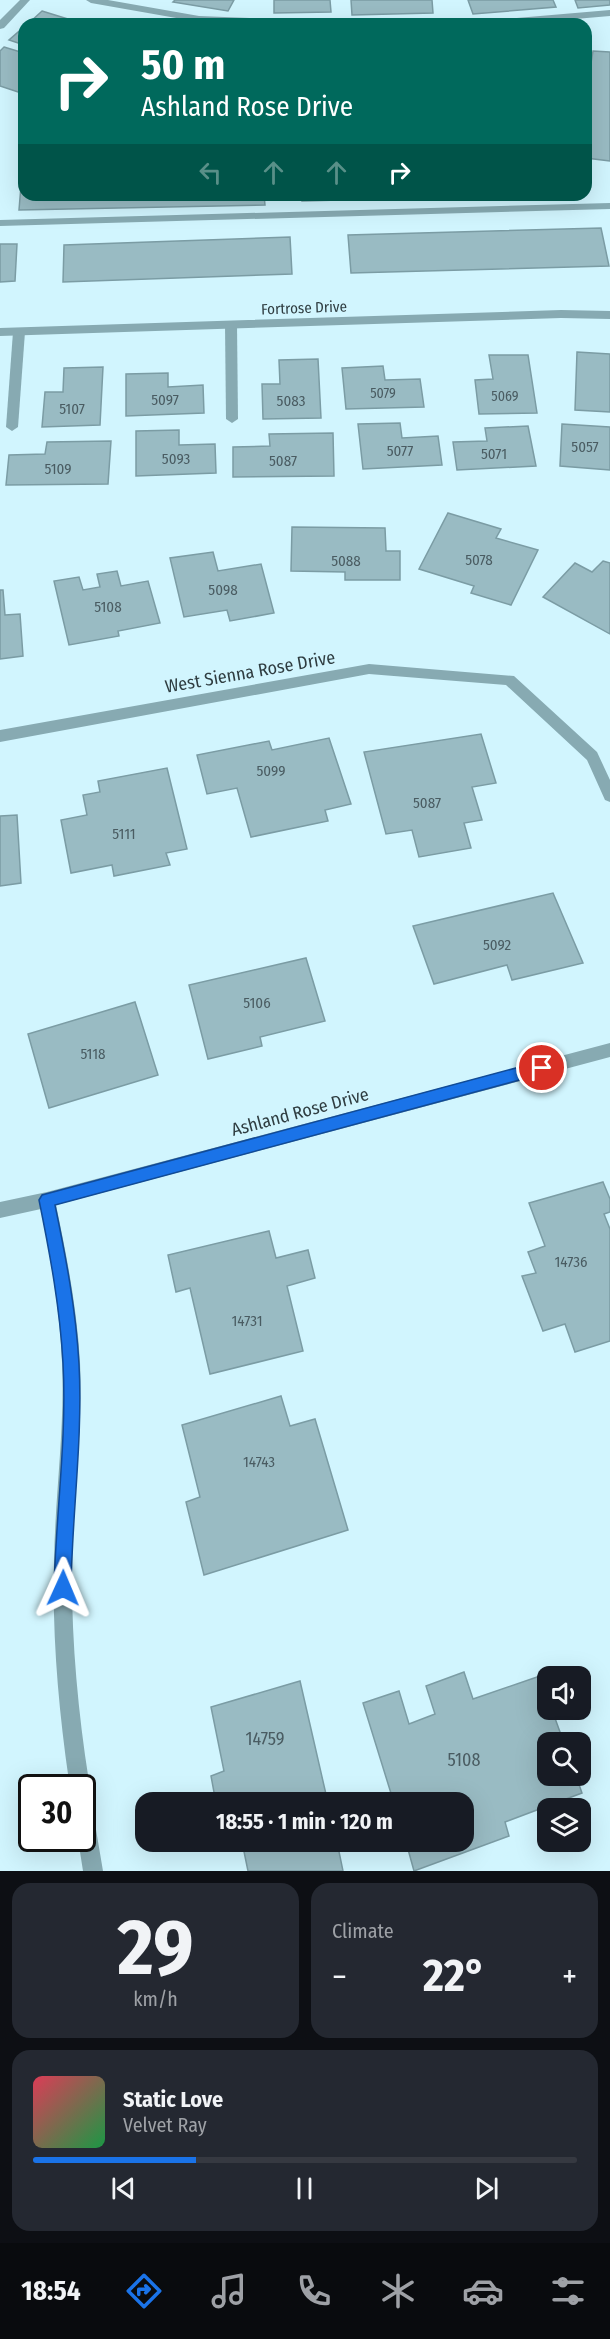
<!DOCTYPE html>
<meta charset="utf-8">
<style>
:root{--surface:#171b24;--page:#242831;--text:#f1f3f6;--muted:#9ea1a6;--line:#363941;--accent:#1a73e8}
body{margin:0;font-family:"Fira Sans Condensed",sans-serif;background:var(--page);color:var(--text);height:100vh;display:flex;flex-direction:column;font-size:22px;white-space:nowrap}
*{box-sizing:border-box;margin:0}
p{font-size:20px;color:var(--muted)}
.icon{flex:none;width:33px;height:33px;fill:none;stroke:currentColor;stroke-width:2;stroke-linecap:round;stroke-linejoin:round}
.map{position:relative;height:1871px;overflow:hidden}
.sheet{display:flex;flex-direction:column;gap:12px;padding:12px;background:#0d0f14;flex:1}
.sheet>*{flex:none}
.banner{position:absolute;left:18px;top:18px;width:574px;height:183px;border-radius:18px;box-shadow:0 6px 24px #0002;background:#00695c;color:#fff;overflow:hidden}
.controls{position:absolute;left:537px;top:1666px;display:grid;gap:12px}
.controls a{display:grid;place-items:center;width:54px;height:54px;border-radius:12px;background:var(--surface);box-shadow:0 6px 24px #0002;font-size:30px}
.speed{position:absolute;left:18px;top:1774px;display:flex;gap:12px;font-size:30px;font-weight:700;text-align:center}
.speed>*{display:grid;place-content:center;width:78px;height:78px;border-radius:50%;background:var(--surface);box-shadow:0 6px 24px #0002;line-height:1}
.speed .limit{border:3px solid #111;border-radius:9px;background:#fff;color:#111}
.pin{position:absolute;display:grid;place-items:center;width:51px;height:51px;color:#fff;margin:-26px;border:3px solid #fff;border-radius:50%;box-shadow:0 2px 6px #0007}
.me{position:absolute;width:66px;margin:-33px;rotate:1deg;stroke-linejoin:round;filter:drop-shadow(0 0 4px #0008)}
.turn{display:flex;align-items:center;gap:21px;height:126px;padding:0 24px;font-size:27px}
.turn .icon{width:78px;height:78px;stroke-width:2.5}
.turn b{display:block;font-size:42px;line-height:51px}
.lanes{display:flex;align-items:center;height:57px;padding:0 24px;background:#0003;justify-content:center;gap:30px;direction:ltr}
.lanes .off{opacity:.35}
.big{font-size:45px;font-weight:700;line-height:1.1}
.sheet .card{flex:1;display:flex;flex-direction:column;justify-content:center;gap:9px;min-width:0;padding:0 21px;border-radius:18px;background:var(--page)}
.sheet .dial{align-items:center;gap:0}
.dial b{font-size:78px;line-height:1}
.song{display:flex;align-items:center;gap:18px}
.cover{width:72px;height:72px;border-radius:9px;background:linear-gradient(135deg,hsl(350 70% 55%),hsl(140 70% 35%))}
.played{height:6px;border-radius:3px;background:linear-gradient(90deg,var(--accent) 30%,var(--line) 30%)}
.keys{display:flex;justify-content:space-around;direction:ltr}
.heat{display:flex;justify-content:space-between;align-items:center;font-size:33px;direction:ltr}
.sheet .tiles{flex:1;display:grid;gap:12px;grid-template-columns:1fr 1fr}
.card:last-child{grid-column:span 2}
.trip{position:absolute;left:135px;top:1792px;width:339px;height:60px;border-radius:18px;background:var(--surface);box-shadow:0 6px 24px #0002;font-weight:700;line-height:60px;text-align:center}
.tabs{display:flex;height:96px;justify-content:space-around;align-items:center;background:#090b0e;color:var(--muted)}
.tabs .icon{width:42px;height:42px}
.tabs .on{color:var(--accent)}
.tabs b{font-size:27px;color:var(--text)}
.map>svg:first-child{display:block}
.building{fill:#99bbc3;stroke:#7b9ca4;stroke-width:1.5}
.lines{fill:none;stroke-linecap:round;stroke-linejoin:round}
.lane{fill:#87aab2;fill-rule:evenodd}
.street{fill:#87aab2;fill-rule:evenodd}
.route{fill:#1a73e8;stroke:#114b97;stroke-width:1.5}
.labels{text-anchor:middle;dominant-baseline:central;stroke-width:5;stroke-linejoin:round;paint-order:stroke}
.far-number-label{font-size:14px;fill:#4a5c62}
.far-street-label{font-size:15px;fill:#2f3d41;stroke:#d1f5fe}
.number-label{font-size:15px;fill:#4a5c62}
.street-label{font-size:18px;fill:#2f3d41;stroke:#d1f5fe}
.near-number-label{font-size:18px;fill:#4a5c62}
</style>
<div class="map">
<svg width="610" height="1871" viewBox="0 0 610 1871">
<rect width="100%" height="100%" fill="#d1f5fe"/>
<g class="building">
<polygon points="175,0 234,0 228,11 173,2"/>
<polygon points="274,0 330,0 331,12 274,13"/>
<polygon points="351,0 432,0 433,13 352,15"/>
<polygon points="468,0 553,0 556,7 473,14"/>
<polygon points="575,0 610,0 610,5 578,8"/>
<polygon points="42,11 84,24 28,24"/>
<polygon points="24,27 24,45 9,40"/>
<polygon points="4,47 24,53 24,94 0,86 0,51"/>
<polygon points="593,51 610,52 610,161 586,158 586,93"/>
<polygon points="23,162 24,195 264,195 265,205 19,210"/>
<polygon points="302,195 540,195 302,201"/>
<polygon points="601,228 609,266 351,273 348,235"/>
<polygon points="290,237 292,274 63,282 64,245"/>
<polygon points="0,244 17,244 15,281 0,282"/>
<polygon points="577,352 610,354 610,412 575,410"/>
<polygon points="489,355 528,355 537,413 479,414 475,380 493,379"/>
<polygon points="318,359 321,418 263,419 262,384 280,384 279,360"/>
<polygon points="383,366 385,380 420,379 424,407 346,409 342,368"/>
<polygon points="103,367 100,425 42,427 45,392 63,392 64,368"/>
<polygon points="168,373 168,387 203,385 204,413 126,416 126,374"/>
<polygon points="400,423 402,438 438,436 442,465 363,469 358,424"/>
<polygon points="562,424 610,427 610,470 560,466"/>
<polygon points="528,426 536,466 457,470 453,442 487,441 485,428"/>
<polygon points="179,430 179,445 215,444 216,473 136,476 136,431"/>
<polygon points="333,433 334,476 233,477 233,447 270,446 269,434"/>
<polygon points="111,441 108,484 6,485 9,455 45,454 47,442"/>
<polygon points="448,513 501,529 496,538 538,550 511,605 471,593 474,586 419,569"/>
<polygon points="292,527 385,528 386,551 400,551 400,580 345,580 345,572 291,571"/>
<polygon points="213,552 218,571 261,564 274,613 230,621 227,610 184,617 170,558"/>
<polygon points="603,561 610,563 610,634 543,597 575,563 592,572"/>
<polygon points="117,571 121,586 148,581 160,623 118,631 119,636 69,645 54,581 79,577 83,590 100,587 97,574"/>
<polygon points="0,590 3,590 5,615 20,614 23,656 0,659"/>
<polygon points="481,734 496,783 472,787 482,820 464,823 471,848 419,857 412,830 386,834 364,752"/>
<polygon points="329,738 351,804 325,810 328,821 251,837 237,788 207,794 197,755 269,741 272,750"/>
<polygon points="167,768 187,849 166,853 170,865 114,876 112,865 71,873 61,820 87,815 83,795 100,792 98,781"/>
<polygon points="17,815 21,883 0,886 0,816"/>
<polygon points="553,893 583,963 512,980 507,965 434,984 413,926"/>
<polygon points="306,958 325,1021 260,1037 262,1046 208,1059 189,985"/>
<polygon points="135,1002 158,1075 49,1108 28,1034"/>
<polygon points="603,1182 610,1199 610,1212 604,1214 610,1229 610,1341 575,1352 565,1324 543,1331 522,1276 536,1273 528,1252 545,1246 529,1203"/>
<polygon points="269,1231 276,1258 308,1250 315,1278 287,1286 303,1351 210,1374 190,1288 176,1292 168,1255"/>
<polygon points="281,1396 290,1426 315,1419 348,1530 204,1575 186,1502 200,1497 182,1425"/>
<polygon points="464,1672 473,1699 540,1676 548,1697 548,1710 552,1710 564,1743 548,1743 548,1776 576,1776 582,1793 505,1822 509,1836 414,1871 406,1842 464,1842 464,1803 394,1803 363,1703 399,1691 409,1724 435,1714 426,1686"/>
<polygon points="300,1681 328,1803 216,1803 211,1776 224,1771 211,1707"/>
<polygon points="242,1842 337,1842 343,1871 248,1871"/>
</g>
<g class="lines">
<g class="lane">
<polygon points="20,0 30,0 4,28 0,29 0,20"/>
<polygon points="86,0 108,0 199,16 330,21 335,24 199,22 91,3"/>
<polygon points="610,10 610,16 517,24 478,24 483,21"/>
<polygon points="610,203 610,209 0,226 0,220"/>
<polygon points="231,321 237,325 238,419 232,423 226,419 225,325"/>
<polygon points="19,328 25,332 18,427 12,431 6,427 13,332"/>
</g>
<g class="street">
<polygon points="561,310 610,311 610,319 561,318 0,336 0,328"/>
<polygon points="369,664 514,676 597,752 610,780 610,802 605,800 587,760 506,685 369,674 0,742 0,730"/>
<path d="M610,1043V1057L56,1205C67,1257 77,1309 80,1362C83,1429 73,1495 72,1562C71,1638 78,1713 90,1788L87,1795L83,1797L89,1799L92,1806L103,1871H83L78,1839H82V1788H70C59,1713 52,1638 54,1562C55,1495 65,1429 62,1362C60,1311 51,1260 41,1209L0,1218V1202L47,1192Z"/>
</g>
</g>
<path class="route" d="M542,1061L547,1063L550,1068L547,1072L542,1074L55,1205C66,1258 76,1310 79,1364C83,1438 72,1514 71,1588L69,1594L63,1597L57,1594L54,1588C56,1513 67,1438 63,1363C60,1308 50,1254 39,1200L42,1195Z"/>
<g class="labels">
<g class="far-number-label">
<text x="383" y="393">5079</text>
<text x="505" y="396">5069</text>
</g>
<g class="far-street-label">
<text transform="translate(304 308) rotate(-2)">Fortrose Drive</text>
</g>
<g class="number-label">
<text x="165" y="400">5097</text>
<text x="291" y="401">5083</text>
<text x="72" y="409">5107</text>
<text x="585" y="447">5057</text>
<text x="400" y="451">5077</text>
<text x="494" y="454">5071</text>
<text x="176" y="459">5093</text>
<text x="283" y="461">5087</text>
<text x="58" y="469">5109</text>
<text x="479" y="560">5078</text>
<text x="346" y="561">5088</text>
<text x="223" y="590">5098</text>
<text x="108" y="607">5108</text>
<text x="271" y="771">5099</text>
<text x="427" y="803">5087</text>
<text x="124" y="834">5111</text>
<text x="497" y="945">5092</text>
<text x="257" y="1003">5106</text>
<text x="93" y="1054">5118</text>
<text x="571" y="1262">14736</text>
<text x="247" y="1321">14731</text>
<text x="259" y="1462">14743</text>
</g>
<g class="street-label">
<text transform="translate(250 672) rotate(-10)">West Sienna Rose Drive</text>
<text transform="translate(300 1112) rotate(-15)">Ashland Rose Drive</text>
</g>
<g class="near-number-label">
<text x="265" y="1739">14759</text>
<text x="464" y="1760">5108</text>
</g>
</g>
</svg>
<div class="controls">
<a><svg class="icon" aria-label="sound" viewBox="0 0 24 24"><path d="M4 9h4l5-4v14l-5-4H4zM17 9q2 3 0 6"/></svg></a>
<a><svg class="icon" aria-label="search" viewBox="0 0 24 24"><circle cx="10" cy="10" r="6"/><path d="M15 15l6 6"/></svg></a>
<a><svg class="icon" aria-label="layers" viewBox="0 0 24 24"><path d="M12 4l9 5-9 5-9-5zM3 14l9 5 9-5"/></svg></a>
</div>
<div class="speed"><div class="limit">30</div></div>
<div class="pin" style="left:542px;top:1068px;background:#d93025"><svg class="icon" aria-label="arrive" viewBox="0 0 24 24"><path d="M6 21V4h12l-3 4 3 4H6"/></svg></div>
<svg class="me" style="left:63px;top:1588px" viewBox="-20 -20 40 40"><path d="M0-17L14 15 0 8-14 15z" fill="#1a73e8" stroke="#fff" stroke-width="4"/></svg>
<div class="trip">18:55 · 1 min · 120 m</div>
<div class="banner">
<div class="turn"><svg class="icon" aria-label="right" viewBox="0 0 24 24"><path d="M7 20v-9h11M14 6l5 5-5 5"/></svg><div><b>50 m</b>Ashland Rose Drive</div></div>
<div class="lanes"><svg class="icon off" aria-label="left" viewBox="0 0 24 24"><path d="M17 20v-9H6M10 6l-5 5 5 5"/></svg><svg class="icon off" aria-label="ahead" viewBox="0 0 24 24"><path d="M12 20V5M6 11l6-6 6 6"/></svg><svg class="icon off" aria-label="ahead" viewBox="0 0 24 24"><path d="M12 20V5M6 11l6-6 6 6"/></svg><svg class="icon" aria-label="right" viewBox="0 0 24 24"><path d="M7 20v-9h11M14 6l5 5-5 5"/></svg></div>
</div>
</div>
<section class="sheet">
<div class="tiles">
<div class="card dial"><b>29</b><p>km/h</p></div>
<div class="card"><p>Climate</p>
<div class="heat"><a>−</a><b class="big">22°</b><a>+</a></div>
</div>
<div class="card">
<div class="song"><i class="cover"></i><div><b>Static Love</b><p>Velvet Ray</p></div></div>
<div class="played"></div>
<div class="keys"><svg class="icon" aria-label="previous" viewBox="0 0 24 24"><path d="M18 5L8 12l10 7zM5 5v14"/></svg><svg class="icon" aria-label="pause" viewBox="0 0 24 24"><path d="M8 5v14M16 5v14"/></svg><svg class="icon" aria-label="next" viewBox="0 0 24 24"><path d="M6 5l10 7-10 7zM19 5v14"/></svg></div>
</div>
</div>
</section>
<nav class="tabs">
<b>18:54</b>
<svg class="icon on" aria-label="directions" viewBox="0 0 24 24"><path d="M12 3l9 9-9 9-9-9zM9 14v-3h6M13 9l2 2-2 2"/></svg>
<svg class="icon" aria-label="music" viewBox="0 0 24 24"><path d="M9 18V5l10-2v13"/><circle cx="6" cy="18" r="3"/><circle cx="16" cy="16" r="3"/></svg>
<svg class="icon" aria-label="phone" viewBox="0 0 24 24"><path d="M5 4h4l2 5-3 2q2 4 5 5l2-3 5 2v4C11 20 4 13 5 4z"/></svg>
<svg class="icon" aria-label="climate" viewBox="0 0 24 24"><path d="M12 3v18M4 7l16 10M4 17L20 7"/></svg>
<svg class="icon" aria-label="car" viewBox="0 0 24 24"><path d="M5 17H2v-5l4-1 3-4h7l3 4 3 1v5h-3M9 17h6M6 11h13"/><circle cx="7" cy="17" r="2"/><circle cx="17" cy="17" r="2"/></svg>
<svg class="icon" aria-label="filters" viewBox="0 0 24 24"><path d="M4 7h16M4 17h16"/><circle cx="9" cy="7" r="2"/><circle cx="15" cy="17" r="2"/></svg>
</nav>
